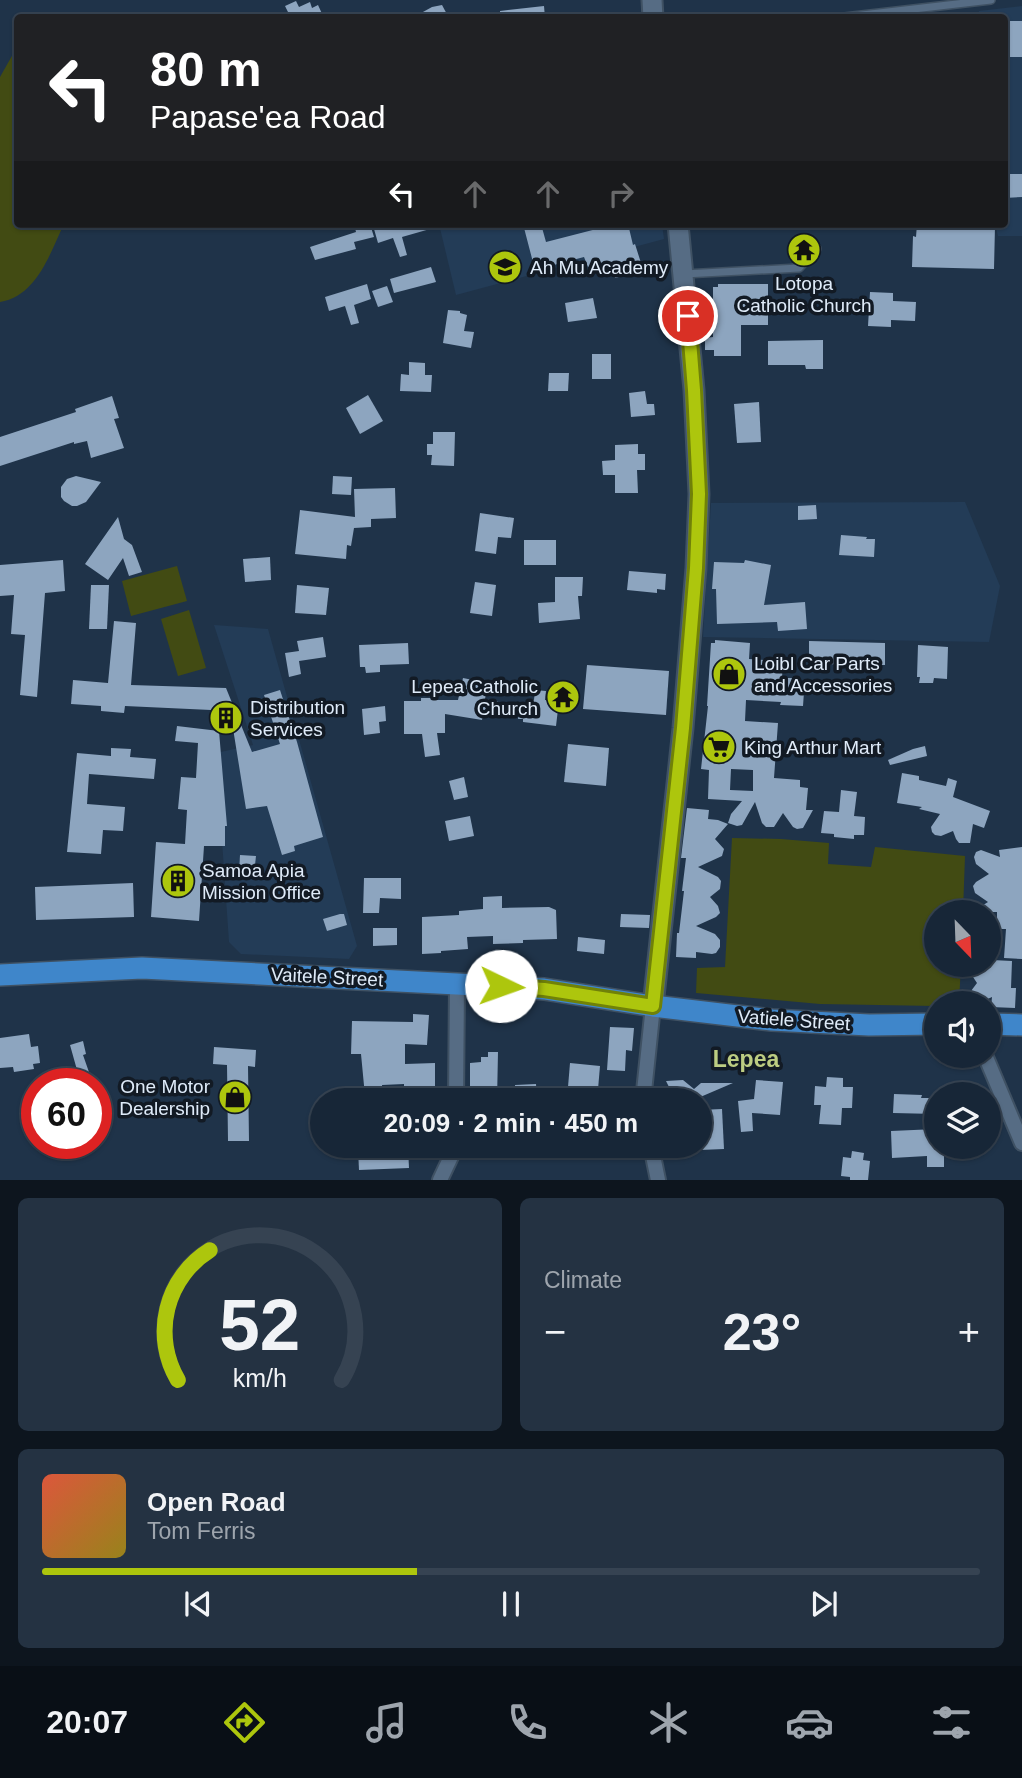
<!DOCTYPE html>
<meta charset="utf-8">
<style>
:root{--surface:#172637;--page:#243242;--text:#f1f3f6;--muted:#9ea5ad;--line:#364352;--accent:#adc60d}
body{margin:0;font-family:Arial,sans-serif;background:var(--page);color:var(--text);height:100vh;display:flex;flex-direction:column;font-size:26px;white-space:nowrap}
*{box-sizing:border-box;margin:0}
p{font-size:23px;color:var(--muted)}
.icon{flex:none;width:38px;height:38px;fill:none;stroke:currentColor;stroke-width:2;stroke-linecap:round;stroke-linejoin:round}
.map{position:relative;height:1180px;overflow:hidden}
.details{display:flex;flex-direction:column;gap:18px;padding:18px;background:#0d151e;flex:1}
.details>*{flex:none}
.top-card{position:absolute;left:14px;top:14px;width:994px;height:214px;border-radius:7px;box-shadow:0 2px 5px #0004,0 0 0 2px var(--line);background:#202124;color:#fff;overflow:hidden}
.needle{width:46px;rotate:157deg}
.fabs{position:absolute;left:924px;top:900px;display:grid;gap:14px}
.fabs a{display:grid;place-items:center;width:77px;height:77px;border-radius:50%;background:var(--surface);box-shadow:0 2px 5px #0004,0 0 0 2px var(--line);font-size:35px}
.speed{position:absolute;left:21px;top:1068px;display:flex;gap:14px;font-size:35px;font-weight:700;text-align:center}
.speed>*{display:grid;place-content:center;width:91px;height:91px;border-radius:50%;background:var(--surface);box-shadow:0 2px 5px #0004,0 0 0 2px var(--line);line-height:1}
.speed .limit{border:10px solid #d22;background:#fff;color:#111}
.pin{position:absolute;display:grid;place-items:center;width:60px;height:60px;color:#fff;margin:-30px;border:4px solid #fff;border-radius:50%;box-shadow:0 2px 7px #0007}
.me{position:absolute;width:77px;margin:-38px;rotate:93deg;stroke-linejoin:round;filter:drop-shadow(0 0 5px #0008)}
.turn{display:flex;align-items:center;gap:24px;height:147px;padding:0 21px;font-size:32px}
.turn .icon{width:91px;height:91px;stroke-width:2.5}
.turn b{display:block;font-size:49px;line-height:60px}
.lanes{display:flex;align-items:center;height:66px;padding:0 21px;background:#0003;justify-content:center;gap:35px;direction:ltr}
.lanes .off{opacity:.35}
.big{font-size:52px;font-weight:600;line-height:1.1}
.details .tile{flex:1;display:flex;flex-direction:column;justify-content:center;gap:10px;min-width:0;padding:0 24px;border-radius:10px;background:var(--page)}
.details .dial{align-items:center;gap:0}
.dial svg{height:182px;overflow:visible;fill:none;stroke:var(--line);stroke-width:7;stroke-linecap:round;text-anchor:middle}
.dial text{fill:var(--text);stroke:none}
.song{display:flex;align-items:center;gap:21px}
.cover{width:84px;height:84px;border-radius:10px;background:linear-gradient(135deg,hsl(10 70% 55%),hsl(50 70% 35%))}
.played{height:7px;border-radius:4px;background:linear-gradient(90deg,var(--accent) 40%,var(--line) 40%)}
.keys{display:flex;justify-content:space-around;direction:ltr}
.heat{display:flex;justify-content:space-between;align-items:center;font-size:38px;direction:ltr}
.details .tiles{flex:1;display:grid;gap:18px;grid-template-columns:1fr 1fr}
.tile:last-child{grid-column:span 2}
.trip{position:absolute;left:310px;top:1088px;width:402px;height:70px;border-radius:35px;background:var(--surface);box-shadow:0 2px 5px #0004,0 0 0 2px var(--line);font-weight:600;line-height:70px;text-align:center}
.tab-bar{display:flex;height:112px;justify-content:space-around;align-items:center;background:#090f16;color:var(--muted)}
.tab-bar .icon{width:49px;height:49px}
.tab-bar .selected{color:var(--accent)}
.tab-bar b{font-size:32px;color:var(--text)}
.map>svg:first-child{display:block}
.built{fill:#233c57}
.green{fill:#424b13}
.building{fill:#8da5bf;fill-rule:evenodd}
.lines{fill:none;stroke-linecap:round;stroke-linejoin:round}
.lane-casing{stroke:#3f5163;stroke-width:10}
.street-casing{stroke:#3f5163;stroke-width:18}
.secondary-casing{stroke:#3f5163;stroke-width:23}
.primary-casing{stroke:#3f5163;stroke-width:24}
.lane{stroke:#566c84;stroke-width:7}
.street{stroke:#566c84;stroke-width:14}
.secondary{stroke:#566c84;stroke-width:19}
.primary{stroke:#3f86ca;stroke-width:21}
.route-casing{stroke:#708108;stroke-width:18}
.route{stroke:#adc60d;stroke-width:12}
.labels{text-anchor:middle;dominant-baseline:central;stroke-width:7;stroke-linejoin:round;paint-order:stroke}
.poi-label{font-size:19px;fill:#dfebf9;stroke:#121a24;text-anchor:start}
.street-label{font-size:19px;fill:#dfebf9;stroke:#121a24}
.quarter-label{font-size:23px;font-weight:bold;fill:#bdcd82;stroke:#121a24}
</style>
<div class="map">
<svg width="1022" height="1180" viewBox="0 0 1022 1180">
<rect width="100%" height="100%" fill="#1f3349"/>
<g class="built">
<polygon points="1022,6 1022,236 998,236 995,224 1004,224 1004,18 979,17 979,11"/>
<polygon points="439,224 662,224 664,239 456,295"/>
<polygon points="965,502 1000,586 989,642 703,637 711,503"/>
<polygon points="214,625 268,629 357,946 349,959 241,954 229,942 216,753 253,745"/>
</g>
<g class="green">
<path d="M17,47L18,224H64C50,253 37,296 0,302V77Z"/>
<polygon points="177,566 187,601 131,616 122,581"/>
<polygon points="189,610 206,668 178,676 161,619"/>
<polygon points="732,838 781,839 829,843 828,864 871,867 875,847 965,856 963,912 936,912 936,964 961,964 959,1003 936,1003 936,1006 820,1004 696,993 697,968 725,967"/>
</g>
<g class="building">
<polygon points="296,1 299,7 310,2 312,8 318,5 324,18 274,18 288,12 285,6"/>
<polygon points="442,5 449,18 412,18 432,7"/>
<polygon points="544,6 545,18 500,18 500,11"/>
<rect x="1004" y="21" width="18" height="36"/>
<polygon points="1004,174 1022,174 1022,197 1004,198"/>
<polygon points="354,224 370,224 374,237 354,242 356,249 315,260 310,247 356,232"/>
<polygon points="391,224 436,224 437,227 402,237 407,255 400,257 393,238 378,243 374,229"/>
<polygon points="523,224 541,224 546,242 616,224 628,224 633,245 635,244 641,263 633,265 635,272 615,278 613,270 598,274 595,265 588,267 584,257 535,270"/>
<polygon points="917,224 979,224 979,226 995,226 994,269 912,267 913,236 916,237"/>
<polygon points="431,267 436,282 394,293 390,279"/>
<polygon points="367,284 371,299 354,305 359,323 351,325 345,306 329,311 325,297"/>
<polygon points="718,284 768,284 768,325 741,325 741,356 714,356 714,350 705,350 705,338 713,337 713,287 718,287"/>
<polygon points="387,286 393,302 378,307 372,291"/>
<polygon points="870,292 893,293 893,301 916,302 915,321 891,320 891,327 868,326"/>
<polygon points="593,298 597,318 568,322 565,303"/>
<polygon points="448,310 460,311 460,313 467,315 464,331 474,332 471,348 443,343"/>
<polygon points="823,340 823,369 806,369 805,365 768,365 768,341"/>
<rect x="592" y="354" width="19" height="25"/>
<polygon points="409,362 425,363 425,375 432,375 431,392 400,391 401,374 409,375"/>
<polygon points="549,373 569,373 568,391 548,391"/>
<polygon points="645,391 647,404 654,404 655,415 631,417 629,393"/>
<polygon points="368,395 383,421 360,434 346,408"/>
<polygon points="112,396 119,418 114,419 124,448 91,458 87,441 74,444 74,442 0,466 0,437 76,412 75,409"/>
<polygon points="759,402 761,442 737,443 734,404"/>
<polygon points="433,432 455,432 454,466 431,465 432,455 427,455 427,444 433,444"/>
<polygon points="638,444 638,454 645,454 645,470 637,470 638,493 615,493 615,475 603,475 602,461 615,460 615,445"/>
<polygon points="76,476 101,482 86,502 77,506 72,506 64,501 61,497 61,487 67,479"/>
<polygon points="333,476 352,477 351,495 332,494"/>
<polygon points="395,488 396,518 371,519 371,527 354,528 351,546 347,545 346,559 295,554 300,510 355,517 354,489"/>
<polygon points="816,505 817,519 798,520 798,506"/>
<polygon points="480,513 514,518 511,538 498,537 496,554 475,551"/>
<polygon points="118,517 124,539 132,545 142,572 129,576 123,558 108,580 85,564"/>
<polygon points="841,535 867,537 866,539 875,539 874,557 839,555"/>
<rect x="524" y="540" width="32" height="25"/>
<polygon points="270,557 271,580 245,582 243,559"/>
<polygon points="63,560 65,591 45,593 37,697 20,695 25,635 11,634 14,595 0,596 0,565"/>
<polygon points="745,560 771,565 764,605 805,602 807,629 778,631 777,622 717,624 716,589 712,589 714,562 744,563"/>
<polygon points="629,571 666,574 665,590 657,589 657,593 627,590"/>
<polygon points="555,577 583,577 582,596 578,596 580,619 539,623 538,603 555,602"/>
<polygon points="475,582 496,585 492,616 470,613"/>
<polygon points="91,585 109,585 107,629 89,629"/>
<polygon points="297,585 329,588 326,615 295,613"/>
<polygon points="114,621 136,623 131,685 226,688 252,752 280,744 264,695 280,690 297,742 323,837 294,846 295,851 282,855 267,806 246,809 231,716 214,718 211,710 125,706 124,713 101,711 101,706 71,704 73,680 108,683"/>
<polygon points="323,637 326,657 299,661 301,674 289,677 285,653 299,651 297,641"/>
<path d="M715,640L750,643L749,659L783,661L782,678H800V692H804L803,706L780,705L781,702L746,700L745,721L778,723L774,778L800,780V787L808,788L806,810H813L803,828L797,829L793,827L783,813L774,827H766L762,823L755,802L742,825L737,826L728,823L731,814L742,801L708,799L709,770L701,769L708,706H707L711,643H715ZM731,769L753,770V791L730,790Z"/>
<polygon points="809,641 885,643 885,665 809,664"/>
<polygon points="408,643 409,664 380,665 380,672 366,673 365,667 360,667 359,645"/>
<polygon points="918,645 948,647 947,679 934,678 933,683 919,683 920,677 917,677"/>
<polygon points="587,665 669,671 666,715 583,709"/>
<polygon points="463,678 488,683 485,699 499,702 496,717 483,714 482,720 445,714 445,733 437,733 440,755 425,757 422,734 404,734 404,701 421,701 421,698 435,698 435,700 458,700"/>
<polygon points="535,690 546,691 545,700 559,701 556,726 523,722 523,719 518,719 520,708 528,709 529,699 534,700"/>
<polygon points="385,706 386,721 379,722 380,733 364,735 362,709"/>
<polygon points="177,726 219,731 227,826 225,826 225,846 204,846 199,921 151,917 156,842 185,844 187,810 178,809 181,777 196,778 198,743 175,741"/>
<polygon points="568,744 609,748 606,786 564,782"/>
<polygon points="925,746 927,756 890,765 888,760 913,749"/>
<polygon points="111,748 131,749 130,757 156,759 154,779 89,774 87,804 125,807 123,831 103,830 101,854 67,852 77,753 111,756"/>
<polygon points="902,773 919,776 919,780 946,786 948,778 957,781 953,797 990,811 984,828 973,824 970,843 959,843 956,839 953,831 941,836 935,835 932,832 931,827 940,814 919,809 922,807 897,803"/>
<polygon points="464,777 468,797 454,800 449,781"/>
<polygon points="841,790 857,792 854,816 865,817 864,835 854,835 854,839 834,837 834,834 821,833 824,811 839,812"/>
<polygon points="687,808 709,810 708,819 718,820 728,824 715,839 724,849 722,856 698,867 718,877 721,881 720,889 710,897 718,906 720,913 716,917 696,926 715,934 720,940 720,947 716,953 712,954 696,952 696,958 676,957 677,933 679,933 684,891 682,891 686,858 681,858"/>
<polygon points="470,816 474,836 449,841 445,821"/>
<polygon points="1022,847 1022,959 1004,958 1006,929 997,929 997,912 972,912 988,902 975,893 973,886 976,882 989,874 976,864 974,857 976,852 981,850 1000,857 999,850"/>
<polygon points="240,855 256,856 254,874 239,873"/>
<polygon points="364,878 401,878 401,899 380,898 379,913 363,913"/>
<polygon points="133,883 134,917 36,920 35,887"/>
<polygon points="502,896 502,908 549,907 556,910 557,939 523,940 523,943 493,944 493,936 467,937 468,949 441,951 441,953 422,954 422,917 459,915 459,911 483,909 483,897"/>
<polygon points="340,914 344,914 347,925 327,931 323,919"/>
<polygon points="621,914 650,915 649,928 620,927"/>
<polygon points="373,928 397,928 397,945 373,946"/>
<polygon points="578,937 605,940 604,954 577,951"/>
<polygon points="992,960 1012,961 1011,988 1016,988 1015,1008 991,1007 992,997 979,1003 974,1002 970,998 971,991 977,983 971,974 970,969 972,964 992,964"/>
<polygon points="413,1014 429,1015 427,1045 405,1044 405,1064 435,1063 435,1088 404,1088 404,1084 382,1085 383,1095 365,1096 361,1054 351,1054 352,1021 413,1022"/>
<polygon points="610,1027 634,1028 632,1051 626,1050 625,1071 607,1070"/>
<polygon points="29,1034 31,1047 38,1046 40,1063 33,1064 34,1069 14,1072 13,1067 0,1068 0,1038"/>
<polygon points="83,1041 86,1054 83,1055 90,1075 72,1083 46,1083 51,1080 60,1072 64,1075 77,1070 70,1045"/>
<polygon points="214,1047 256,1050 255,1067 248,1066 249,1141 228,1141 227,1065 213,1064"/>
<polygon points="488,1052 498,1052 497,1101 487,1101 487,1088 470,1088 470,1063 481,1062 481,1057 488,1057"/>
<polygon points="570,1063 600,1066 597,1101 567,1099"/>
<polygon points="827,1077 843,1078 843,1087 853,1087 852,1108 842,1108 841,1125 819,1124 821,1105 814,1105 815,1086 826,1087"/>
<polygon points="683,1080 694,1089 701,1083 733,1083 691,1101 670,1101 670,1089 666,1081"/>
<polygon points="756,1080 783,1082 780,1115 752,1113 753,1131 741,1132 738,1101 754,1099"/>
<polygon points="536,1084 537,1100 516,1101 515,1085"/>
<polygon points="894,1094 922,1095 921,1098 936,1098 936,1114 893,1113"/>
<polygon points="722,1109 724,1149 700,1150 700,1110"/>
<polygon points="936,1129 936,1146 944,1146 944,1167 927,1167 927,1156 892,1158 891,1131"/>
<polygon points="408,1147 409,1168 359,1170 358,1149"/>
<polygon points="852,1151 864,1153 863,1160 870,1161 868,1180 850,1180 850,1177 841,1176 843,1157 851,1158"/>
</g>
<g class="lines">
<defs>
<g id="lane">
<polyline points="836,18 991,0"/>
<polyline points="684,274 799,268 817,249"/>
</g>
<g id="street">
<polyline points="985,1055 1022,1143"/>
<polyline points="456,1101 457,984"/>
<polyline points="643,1101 653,1006"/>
<polyline points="651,1146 658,1180"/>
<polyline points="440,1180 456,1146"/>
</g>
<g id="secondary">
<polyline points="652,0 653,18"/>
<polyline points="653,1006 683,728 696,568 699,494 694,390 678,224"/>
</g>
<g id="primary">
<polyline points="0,975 142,968 457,984 544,989 653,1006 772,1020 869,1025 936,1024"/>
<polyline points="989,1024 1022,1025"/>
</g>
</defs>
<use href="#lane" class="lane-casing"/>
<use href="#street" class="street-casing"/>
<use href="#secondary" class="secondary-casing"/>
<use href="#primary" class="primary-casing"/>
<use href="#lane" class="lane"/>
<use href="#street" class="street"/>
<use href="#secondary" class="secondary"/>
<use href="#primary" class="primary"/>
</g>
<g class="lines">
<defs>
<polyline id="route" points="501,986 544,989 653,1006 683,728 696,568 699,494 694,390 688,316"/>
</defs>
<use href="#route" class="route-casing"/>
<use href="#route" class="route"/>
</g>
<defs>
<symbol id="temple-disc" viewBox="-11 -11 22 22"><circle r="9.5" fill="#adc60d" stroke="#121a24"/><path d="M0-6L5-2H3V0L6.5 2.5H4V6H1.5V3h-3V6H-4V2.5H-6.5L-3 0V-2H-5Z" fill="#111"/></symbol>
<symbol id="school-disc" viewBox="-11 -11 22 22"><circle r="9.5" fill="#adc60d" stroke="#121a24"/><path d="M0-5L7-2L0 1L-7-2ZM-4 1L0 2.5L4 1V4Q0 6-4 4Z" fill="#111"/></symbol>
<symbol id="shop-disc" viewBox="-11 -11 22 22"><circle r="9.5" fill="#adc60d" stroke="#121a24"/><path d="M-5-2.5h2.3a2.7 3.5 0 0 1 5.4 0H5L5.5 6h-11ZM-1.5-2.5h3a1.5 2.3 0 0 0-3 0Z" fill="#111"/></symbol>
<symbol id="building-disc" viewBox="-11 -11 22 22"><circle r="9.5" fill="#adc60d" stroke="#121a24"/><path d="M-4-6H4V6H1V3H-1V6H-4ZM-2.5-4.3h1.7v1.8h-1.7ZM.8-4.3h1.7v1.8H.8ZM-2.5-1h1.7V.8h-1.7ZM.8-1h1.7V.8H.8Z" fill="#111"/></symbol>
<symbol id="supermarket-disc" viewBox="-11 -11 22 22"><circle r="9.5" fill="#adc60d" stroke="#121a24"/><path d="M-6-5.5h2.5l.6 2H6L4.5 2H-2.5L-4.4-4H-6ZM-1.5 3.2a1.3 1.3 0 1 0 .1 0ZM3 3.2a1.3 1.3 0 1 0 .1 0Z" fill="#111"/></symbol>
</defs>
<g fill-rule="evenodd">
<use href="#temple-disc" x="785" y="231" width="38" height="38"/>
<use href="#school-disc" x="486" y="248" width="38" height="38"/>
<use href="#shop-disc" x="710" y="655" width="38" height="38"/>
<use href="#temple-disc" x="544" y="678" width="38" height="38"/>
<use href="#building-disc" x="207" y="699" width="38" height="38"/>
<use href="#supermarket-disc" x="700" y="728" width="38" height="38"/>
<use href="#building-disc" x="159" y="862" width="38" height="38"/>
<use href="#shop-disc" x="216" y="1078" width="38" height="38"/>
</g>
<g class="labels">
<g class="poi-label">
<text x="530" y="267">Ah Mu Academy</text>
<text x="804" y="283" text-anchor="middle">Lotopa<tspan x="804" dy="22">Catholic Church</tspan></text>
<text x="754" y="663">Loibl Car Parts<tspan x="754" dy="22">and Accessories</tspan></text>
<text x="538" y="686" text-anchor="end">Lepea Catholic<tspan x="538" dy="22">Church</tspan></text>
<text x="250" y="707">Distribution<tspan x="250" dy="22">Services</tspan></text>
<text x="744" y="747">King Arthur Mart</text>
<text x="202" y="870">Samoa Apia<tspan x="202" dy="22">Mission Office</tspan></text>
<text x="210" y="1086" text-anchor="end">One Motor<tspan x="210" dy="22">Dealership</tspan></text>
</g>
<g class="street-label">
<text transform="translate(327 977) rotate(3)">Vaitele Street</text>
<text transform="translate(794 1020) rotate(4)">Vatiele Street</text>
</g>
<g class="quarter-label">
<text x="746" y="1059">Lepea</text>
</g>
</g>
</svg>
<div class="fabs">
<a><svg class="needle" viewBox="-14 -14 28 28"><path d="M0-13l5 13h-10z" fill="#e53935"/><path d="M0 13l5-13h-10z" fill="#9ea5ad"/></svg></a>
<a><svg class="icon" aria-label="sound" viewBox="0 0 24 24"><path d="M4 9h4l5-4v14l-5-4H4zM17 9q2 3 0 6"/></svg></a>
<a><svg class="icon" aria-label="layers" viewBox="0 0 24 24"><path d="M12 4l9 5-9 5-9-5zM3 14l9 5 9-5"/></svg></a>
</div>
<div class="speed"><div class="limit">60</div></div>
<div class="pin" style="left:688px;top:316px;background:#d93025"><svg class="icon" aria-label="arrive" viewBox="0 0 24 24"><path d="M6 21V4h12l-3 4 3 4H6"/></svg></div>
<svg class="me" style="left:501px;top:986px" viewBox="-20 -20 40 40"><circle r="19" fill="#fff"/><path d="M0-13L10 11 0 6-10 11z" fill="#adc60d"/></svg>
<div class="trip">20:09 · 2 min · 450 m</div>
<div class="top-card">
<div class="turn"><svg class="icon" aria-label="left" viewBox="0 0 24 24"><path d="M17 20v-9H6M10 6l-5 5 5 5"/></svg><div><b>80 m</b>Papase'ea Road</div></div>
<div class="lanes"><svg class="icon" aria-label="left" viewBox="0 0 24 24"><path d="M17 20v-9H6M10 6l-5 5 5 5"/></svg><svg class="icon off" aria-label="ahead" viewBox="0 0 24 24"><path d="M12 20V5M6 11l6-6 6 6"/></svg><svg class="icon off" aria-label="ahead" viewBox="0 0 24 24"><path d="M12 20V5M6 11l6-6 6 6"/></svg><svg class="icon off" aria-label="right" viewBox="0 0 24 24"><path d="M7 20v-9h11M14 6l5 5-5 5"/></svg></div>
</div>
</div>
<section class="details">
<div class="tiles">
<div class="tile dial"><svg viewBox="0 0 100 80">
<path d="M14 69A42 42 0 1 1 86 69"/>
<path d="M14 69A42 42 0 0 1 28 12" stroke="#adc60d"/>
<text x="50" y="56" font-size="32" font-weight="700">52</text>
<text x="50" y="72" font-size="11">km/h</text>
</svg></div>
<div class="tile"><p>Climate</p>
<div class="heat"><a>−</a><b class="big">23°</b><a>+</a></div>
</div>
<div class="tile">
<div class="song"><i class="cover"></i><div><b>Open Road</b><p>Tom Ferris</p></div></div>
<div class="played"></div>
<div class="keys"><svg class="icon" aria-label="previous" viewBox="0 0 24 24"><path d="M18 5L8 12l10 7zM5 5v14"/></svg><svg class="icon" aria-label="pause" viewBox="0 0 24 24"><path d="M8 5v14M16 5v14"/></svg><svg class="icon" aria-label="next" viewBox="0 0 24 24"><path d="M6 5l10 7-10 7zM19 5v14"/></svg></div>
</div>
</div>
</section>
<nav class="tab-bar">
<b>20:07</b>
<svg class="icon selected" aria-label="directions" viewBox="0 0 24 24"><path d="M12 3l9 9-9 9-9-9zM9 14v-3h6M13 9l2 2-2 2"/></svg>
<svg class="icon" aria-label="music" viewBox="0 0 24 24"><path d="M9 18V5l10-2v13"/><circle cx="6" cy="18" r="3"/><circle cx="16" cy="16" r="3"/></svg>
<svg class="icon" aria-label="phone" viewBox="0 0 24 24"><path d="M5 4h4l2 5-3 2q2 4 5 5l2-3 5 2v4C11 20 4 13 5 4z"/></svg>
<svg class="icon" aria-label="climate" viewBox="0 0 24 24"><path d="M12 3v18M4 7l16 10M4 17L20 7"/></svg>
<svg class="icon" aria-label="car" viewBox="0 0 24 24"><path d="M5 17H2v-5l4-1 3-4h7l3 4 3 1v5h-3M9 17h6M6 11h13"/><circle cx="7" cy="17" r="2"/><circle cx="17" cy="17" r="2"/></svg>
<svg class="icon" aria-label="filters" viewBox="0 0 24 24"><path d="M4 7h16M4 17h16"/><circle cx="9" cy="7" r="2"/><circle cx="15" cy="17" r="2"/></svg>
</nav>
